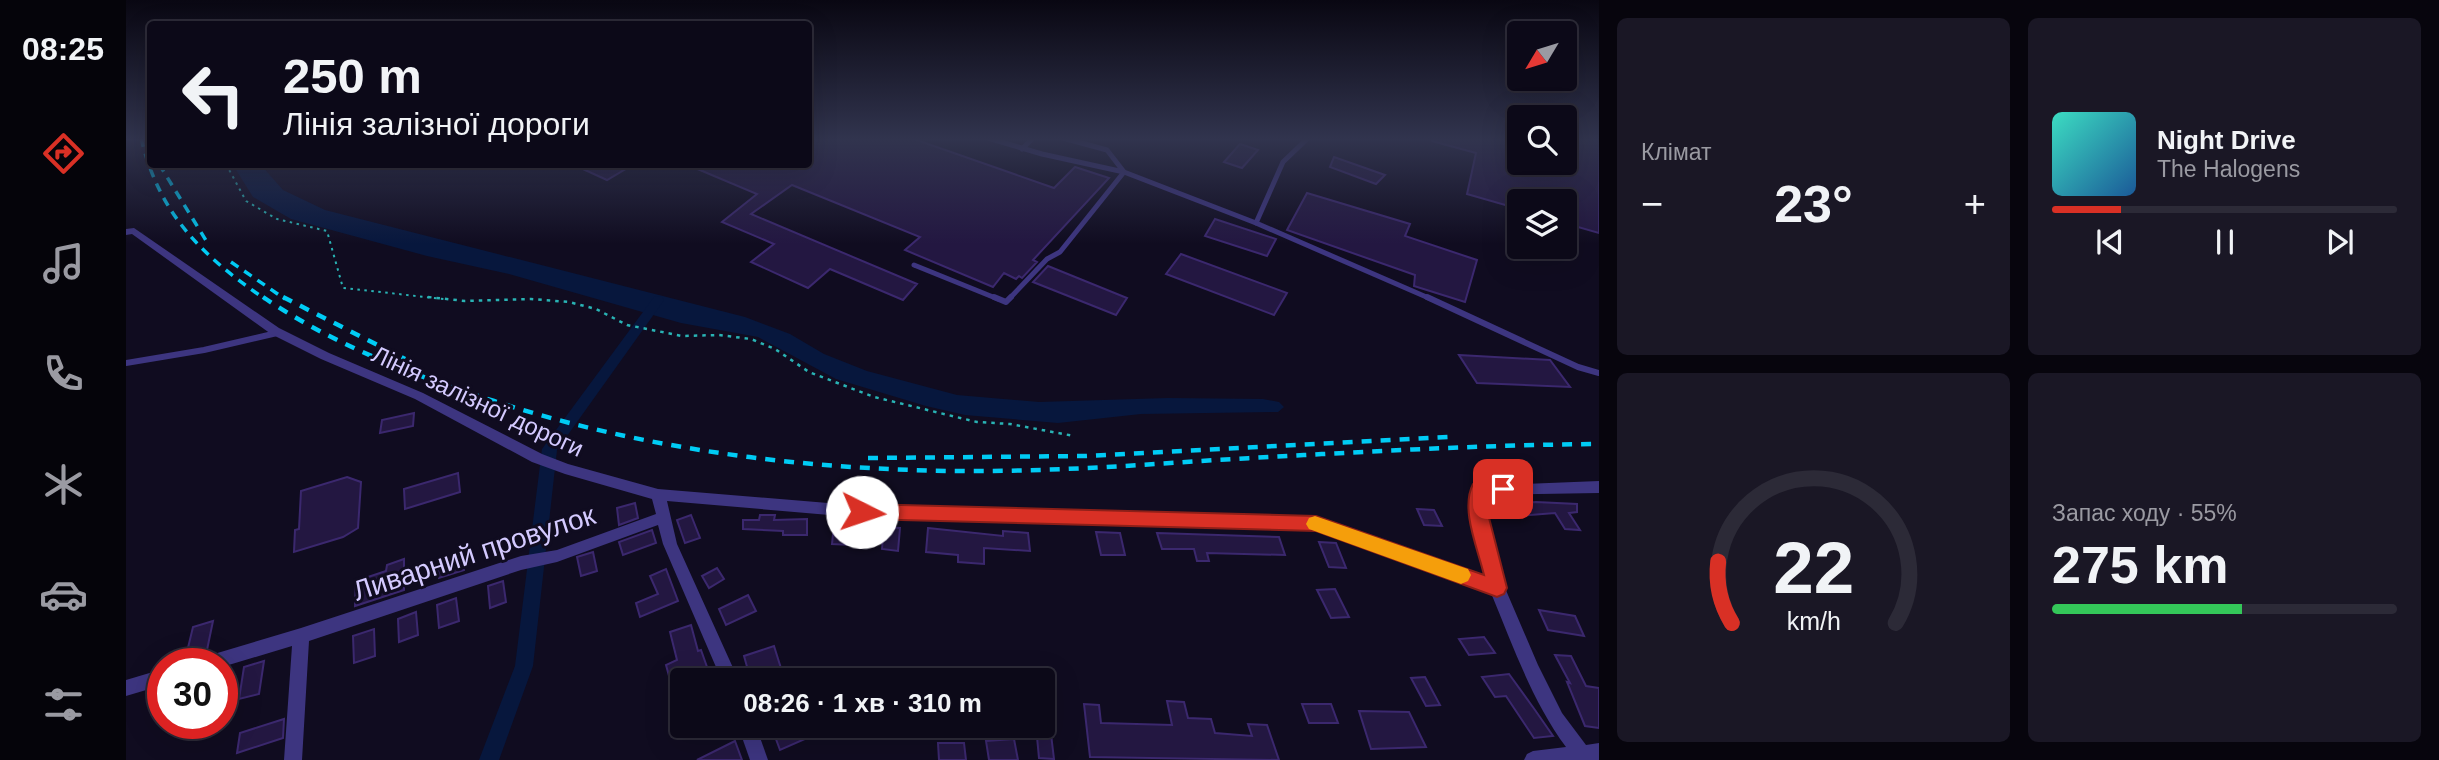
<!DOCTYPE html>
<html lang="uk">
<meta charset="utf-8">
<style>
:root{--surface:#0c0918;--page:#1a1725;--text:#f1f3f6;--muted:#9a9aa2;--line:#2c2a37;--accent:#d93025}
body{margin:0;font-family:Arial,sans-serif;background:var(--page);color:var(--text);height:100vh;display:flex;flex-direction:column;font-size:26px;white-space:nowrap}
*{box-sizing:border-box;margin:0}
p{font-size:23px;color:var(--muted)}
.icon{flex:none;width:38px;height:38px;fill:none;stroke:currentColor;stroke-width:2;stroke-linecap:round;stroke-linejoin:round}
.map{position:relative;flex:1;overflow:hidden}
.sheet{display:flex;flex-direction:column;gap:18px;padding:18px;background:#07050d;width:840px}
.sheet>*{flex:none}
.top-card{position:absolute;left:21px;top:21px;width:665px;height:147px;border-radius:7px;box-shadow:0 7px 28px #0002,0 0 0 2px var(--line);background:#0c0918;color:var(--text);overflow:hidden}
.needle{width:46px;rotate:232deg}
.buttons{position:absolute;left:1381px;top:21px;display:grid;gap:14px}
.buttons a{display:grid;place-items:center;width:70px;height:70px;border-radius:7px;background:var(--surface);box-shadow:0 7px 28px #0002,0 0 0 2px var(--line);font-size:35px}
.speed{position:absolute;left:21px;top:648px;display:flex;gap:14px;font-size:35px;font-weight:700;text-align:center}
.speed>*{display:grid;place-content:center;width:91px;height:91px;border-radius:50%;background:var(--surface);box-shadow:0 7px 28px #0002,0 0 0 2px var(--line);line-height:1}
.speed .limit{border:10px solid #d22;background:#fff;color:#111}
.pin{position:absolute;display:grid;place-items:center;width:60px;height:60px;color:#fff;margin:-30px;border-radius:14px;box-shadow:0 4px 10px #0006}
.me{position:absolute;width:77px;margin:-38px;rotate:94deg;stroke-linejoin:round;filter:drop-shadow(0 0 5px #0008)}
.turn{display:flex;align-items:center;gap:24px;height:147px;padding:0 21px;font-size:32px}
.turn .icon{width:91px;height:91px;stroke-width:2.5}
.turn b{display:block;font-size:49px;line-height:60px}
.big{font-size:52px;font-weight:700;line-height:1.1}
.sheet .tile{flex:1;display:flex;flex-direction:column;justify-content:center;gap:10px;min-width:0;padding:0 24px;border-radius:10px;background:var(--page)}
.sheet .dial{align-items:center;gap:0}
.dial svg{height:182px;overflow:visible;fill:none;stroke:var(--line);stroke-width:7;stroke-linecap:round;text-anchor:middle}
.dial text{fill:var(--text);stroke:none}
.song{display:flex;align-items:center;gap:21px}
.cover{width:84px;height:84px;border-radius:10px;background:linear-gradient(135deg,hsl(170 70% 55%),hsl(210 70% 35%))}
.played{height:7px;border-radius:4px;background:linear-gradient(90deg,var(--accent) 20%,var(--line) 20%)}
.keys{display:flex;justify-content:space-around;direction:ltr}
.heat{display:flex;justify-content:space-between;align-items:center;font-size:38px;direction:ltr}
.charge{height:10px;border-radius:5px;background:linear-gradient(90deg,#34c759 55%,var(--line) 0)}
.sheet .tiles{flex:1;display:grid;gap:18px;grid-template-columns:repeat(2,1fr)}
.trip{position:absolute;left:544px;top:668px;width:385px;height:70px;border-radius:7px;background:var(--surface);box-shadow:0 7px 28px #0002,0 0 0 2px var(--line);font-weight:700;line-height:70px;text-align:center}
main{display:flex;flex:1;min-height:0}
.menu{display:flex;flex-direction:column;width:126px;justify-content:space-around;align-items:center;background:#05040a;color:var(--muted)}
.menu .icon{width:49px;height:49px}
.menu .selected{color:var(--accent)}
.menu b{font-size:32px;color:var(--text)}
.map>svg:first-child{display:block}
.water{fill:#07173d}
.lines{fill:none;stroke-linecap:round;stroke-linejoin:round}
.canal{fill:#07173d;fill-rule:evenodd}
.building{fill:#231741;stroke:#3b286e;stroke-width:2}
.path-far1{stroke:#29b3b4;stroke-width:2;stroke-dasharray:2.5 4.5;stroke-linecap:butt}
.path{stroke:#29b3b4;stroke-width:2.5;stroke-dasharray:3.5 5;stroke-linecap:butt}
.service-far1{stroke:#3d3580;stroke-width:5}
.service{stroke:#3d3580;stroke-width:6}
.minor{fill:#3d3580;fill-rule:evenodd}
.rail-far1{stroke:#00ccf5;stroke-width:3.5;stroke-dasharray:9 7;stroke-linecap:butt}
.rail{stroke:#00ccf5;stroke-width:4.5;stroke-dasharray:10 9;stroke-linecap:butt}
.route{fill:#d93025;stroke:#8d1f18;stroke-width:2}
.slow{fill:#f59e0b}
.labels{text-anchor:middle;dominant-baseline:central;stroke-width:6;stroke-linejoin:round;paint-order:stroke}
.street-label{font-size:24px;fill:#d4caff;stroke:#100c20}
.near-street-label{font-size:28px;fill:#d4caff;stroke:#100c20}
</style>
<main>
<nav class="menu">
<b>08:25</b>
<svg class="icon selected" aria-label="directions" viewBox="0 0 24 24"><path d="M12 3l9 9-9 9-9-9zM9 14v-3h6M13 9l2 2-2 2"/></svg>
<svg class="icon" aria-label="music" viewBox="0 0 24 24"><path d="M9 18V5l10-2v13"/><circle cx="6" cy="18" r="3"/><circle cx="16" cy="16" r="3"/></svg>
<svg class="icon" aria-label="phone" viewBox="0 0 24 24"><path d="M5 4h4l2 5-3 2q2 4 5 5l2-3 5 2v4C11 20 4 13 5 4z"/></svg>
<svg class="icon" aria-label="climate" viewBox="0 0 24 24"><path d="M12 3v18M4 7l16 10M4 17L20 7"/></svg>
<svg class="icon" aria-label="car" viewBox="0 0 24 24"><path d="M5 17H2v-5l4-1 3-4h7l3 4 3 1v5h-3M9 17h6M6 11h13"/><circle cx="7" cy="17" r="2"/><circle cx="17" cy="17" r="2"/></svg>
<svg class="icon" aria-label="filters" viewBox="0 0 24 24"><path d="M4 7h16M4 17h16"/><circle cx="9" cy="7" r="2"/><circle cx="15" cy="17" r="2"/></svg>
</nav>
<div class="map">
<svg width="1473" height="760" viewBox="0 0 1473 760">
<rect width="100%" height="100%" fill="#100c20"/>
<polygon class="water" points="107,165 135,165 157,190 199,210 619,317 664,334 698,354 741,371 831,395 913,402 1042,398 1137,399 1153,402 1158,407 1152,412 1015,414 932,423 839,415 800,406 710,379 632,337 555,323 383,274 301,256 165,219 127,197"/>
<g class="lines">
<polygon class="canal" points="532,296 536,297 538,300 536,303 431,450 407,666 373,760 353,760 389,666 416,449 528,297"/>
</g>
<g class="building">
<polygon points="682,138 785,138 928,188 949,167 983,178 907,260 911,262 896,278 893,276 890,279 878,273 867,287 779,250 794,237 666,185 625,214 791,284 777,300 704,269 682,288 625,262 648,244 596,222 631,194 562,165 682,164"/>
<polygon points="1307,138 1393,138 1393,163 1438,163 1438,138 1473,138 1473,233 1438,223 1438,201 1393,201 1393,209 1341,194 1350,153 1306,141"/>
<polygon points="1114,144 1132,150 1116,168 1098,162"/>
<polygon points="1208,157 1259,175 1250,184 1204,167"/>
<polygon points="446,164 508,164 481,180"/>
<polygon points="1181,193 1284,224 1279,236 1351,260 1339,302 1288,286 1289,275 1161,230"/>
<polygon points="1089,219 1150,239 1141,256 1079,236"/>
<polygon points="1055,254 1161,293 1148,315 1040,274"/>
<polygon points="922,266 1001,298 990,315 907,282"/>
<polygon points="1333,355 1424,360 1444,387 1351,383"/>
<polygon points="288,413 287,426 254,433 256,420"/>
<polygon points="332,473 334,492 279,509 278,489"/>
<polygon points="221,477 235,482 232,528 217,537 168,552 169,530 173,529 175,491"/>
<polygon points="1410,502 1451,504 1451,512 1443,513 1454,530 1439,529 1429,513 1391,516 1381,504"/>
<polygon points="509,503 512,518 493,525 491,508"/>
<polygon points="1291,509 1308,510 1316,526 1298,525"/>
<polygon points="565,515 574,538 559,543 551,520"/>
<polygon points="634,515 649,515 648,520 681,519 681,535 657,535 657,531 617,529 617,520 633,520"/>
<polygon points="708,525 727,526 726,545 706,544"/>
<polygon points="758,527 774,528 772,551 756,549"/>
<polygon points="802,528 877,536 877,531 902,533 904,551 858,548 858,564 832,562 832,555 800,552"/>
<polygon points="526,530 530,543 497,555 493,542"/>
<polygon points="970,532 994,533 999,555 975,555"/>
<polygon points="1031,533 1153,537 1159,555 1081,553 1083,561 1071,561 1068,549 1036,549"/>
<polygon points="1193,542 1210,543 1220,568 1203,567"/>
<polygon points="467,552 471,571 455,576 451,557"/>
<polygon points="337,553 338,570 313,578 312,561"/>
<polygon points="278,559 278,590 229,606 230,581 260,571 261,565"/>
<polygon points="591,568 598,579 583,588 576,576"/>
<polygon points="540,569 552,601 514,617 510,603 532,594 524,576"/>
<polygon points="377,581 380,602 364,608 362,586"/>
<polygon points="1209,589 1223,617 1205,618 1191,590"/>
<polygon points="622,595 630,611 600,625 593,609"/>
<polygon points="330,598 333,621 313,628 311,605"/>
<polygon points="1413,610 1449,616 1458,636 1422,630"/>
<polygon points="290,612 292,635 273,642 272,619"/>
<polygon points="87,621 81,650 60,656 67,627"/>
<polygon points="565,625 572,651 575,650 581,667 545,683 540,665 551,660 544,632"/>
<polygon points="248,629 249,656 228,663 227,636"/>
<polygon points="1358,637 1369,653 1343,655 1333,639"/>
<polygon points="648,646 659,681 625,681 618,656"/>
<polygon points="1429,655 1445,656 1460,686 1473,688 1473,728 1459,726 1441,682 1444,683"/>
<polygon points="138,661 133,694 113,699 118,667"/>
<polygon points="1383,674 1409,710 1427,736 1408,738 1380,696 1369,697 1356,677"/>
<polygon points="1299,677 1314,705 1300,706 1285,678"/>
<polygon points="1041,701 1058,702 1062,718 1085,719 1089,733 1126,736 1122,724 1141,725 1153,760 964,757 958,704 973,705 975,723 1046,725"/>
<polygon points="1176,704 1205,704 1212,723 1183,723"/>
<polygon points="1233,711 1283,712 1300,747 1245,749"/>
<polygon points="158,719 157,738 111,753 114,733"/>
<polygon points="659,726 684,726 688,735 654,750 647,731"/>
<polygon points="910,726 924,726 928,759 913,758"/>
<polygon points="888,739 892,760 863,760 860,741"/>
<polygon points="609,741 616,760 571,760"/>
<polygon points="812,743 838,743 840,760 813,760"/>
</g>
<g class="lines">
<polyline class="path-far1" points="100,164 120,201 151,219 201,231 217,288 318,299"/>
<polyline class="path" points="302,297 339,301 405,299 443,302 470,309 501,325 556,336 593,335 625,339 649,349 683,372 748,397 851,422 884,424 948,436"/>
<g class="service-far1">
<polyline points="862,138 916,154 998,172 1130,223 1157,162 1182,138"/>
<polyline points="896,149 907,138"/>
<polyline points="1130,223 1305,299"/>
<polyline points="788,265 872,299"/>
<polyline points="883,299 921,259 934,252 998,172 981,150 937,138"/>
</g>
<g class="service">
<polyline points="868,297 880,302 885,297"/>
<polyline points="1301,297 1452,367 1473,373"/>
<polyline points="0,363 78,350 151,333"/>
</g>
<g class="minor">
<path d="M8,228L153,328L203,353L297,393L416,454L442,464L532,489L762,508L1190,518L1361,578L1344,506L1348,486L1473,481V493L1359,495L1358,506L1379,588L1412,665L1436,713L1460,745L1473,743V760H1398L1401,754L1407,751L1440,747C1406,701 1387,646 1365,593L1190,530L762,520L541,501L551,544L613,681H596L537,544L532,525L431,562L395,570L183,641L176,760H158L166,646L96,667V663H76L78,657L175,628L395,556L431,550L530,514L526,499L439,474L406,462L289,399L195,359L145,334L6,234L0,235V229Z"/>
<polygon points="37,669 37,685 0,696 0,680"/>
<polygon points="612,726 630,726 642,760 624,760"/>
</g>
<g class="rail-far1">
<path d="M15,138C33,214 76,256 139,299"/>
<polyline points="33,164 81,242"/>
<polyline points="105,262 159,299"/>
</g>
<g class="rail">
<path d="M137,297C206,344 288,376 368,401C516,449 673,469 828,471C915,472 1002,466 1089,460C1217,453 1345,445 1473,444"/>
<polyline points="157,297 279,359"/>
<polyline points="742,458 960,456 1323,437"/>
</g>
</g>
<linearGradient id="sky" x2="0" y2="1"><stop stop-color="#090712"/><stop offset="0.57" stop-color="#31344e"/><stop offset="1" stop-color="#31344e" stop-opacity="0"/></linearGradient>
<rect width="1473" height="244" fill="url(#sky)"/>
<path class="route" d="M1353,482L1384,484L1386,489L1384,494L1362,497L1360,506L1381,588L1378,594L1371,597L1190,531L736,519L730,517L727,512L730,506L736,504L1190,516L1358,575C1352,549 1334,509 1347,484Z"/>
<polygon class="slow" points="1189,516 1342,569 1345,575 1342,581 1335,584 1183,529 1180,524 1183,518"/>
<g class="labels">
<g class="street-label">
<text transform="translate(352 401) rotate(25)">Лінія залізної дороги</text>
</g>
<g class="near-street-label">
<text transform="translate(348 553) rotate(-18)">Ливарний провулок</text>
</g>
</g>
</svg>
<div class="buttons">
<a><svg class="needle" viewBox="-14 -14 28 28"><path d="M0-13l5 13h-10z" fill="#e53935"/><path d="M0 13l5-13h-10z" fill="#9a9aa2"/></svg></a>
<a><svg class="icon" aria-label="search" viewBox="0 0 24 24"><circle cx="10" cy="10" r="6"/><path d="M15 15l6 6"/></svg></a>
<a><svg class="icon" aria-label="layers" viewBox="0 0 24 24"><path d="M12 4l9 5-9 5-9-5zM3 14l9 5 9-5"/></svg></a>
</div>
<div class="speed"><div class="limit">30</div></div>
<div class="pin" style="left:1377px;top:489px;background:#d93025"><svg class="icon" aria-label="arrive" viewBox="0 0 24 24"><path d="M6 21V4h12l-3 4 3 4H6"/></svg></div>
<svg class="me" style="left:736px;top:512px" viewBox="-20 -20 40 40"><circle r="19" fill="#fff"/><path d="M0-13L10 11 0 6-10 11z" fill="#d93025"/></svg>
<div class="trip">08:26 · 1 хв · 310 m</div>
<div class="top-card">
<div class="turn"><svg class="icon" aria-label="left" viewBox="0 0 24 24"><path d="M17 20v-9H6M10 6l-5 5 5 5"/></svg><div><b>250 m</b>Лінія залізної дороги</div></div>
</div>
</div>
<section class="sheet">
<div class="tiles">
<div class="tile"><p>Клімат</p>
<div class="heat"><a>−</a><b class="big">23°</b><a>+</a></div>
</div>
<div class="tile">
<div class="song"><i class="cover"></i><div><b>Night Drive</b><p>The Halogens</p></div></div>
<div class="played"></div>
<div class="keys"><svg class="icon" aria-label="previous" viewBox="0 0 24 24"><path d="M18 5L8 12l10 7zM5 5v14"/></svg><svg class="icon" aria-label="pause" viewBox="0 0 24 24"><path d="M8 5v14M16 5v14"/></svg><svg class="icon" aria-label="next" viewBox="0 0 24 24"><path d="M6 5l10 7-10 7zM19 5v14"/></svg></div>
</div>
<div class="tile dial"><svg viewBox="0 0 100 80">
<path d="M14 69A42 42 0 1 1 86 69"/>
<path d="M14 69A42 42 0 0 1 8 42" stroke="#d93025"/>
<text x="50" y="56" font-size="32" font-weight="700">22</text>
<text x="50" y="72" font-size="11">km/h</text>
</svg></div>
<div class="tile"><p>Запас ходу · 55%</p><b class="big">275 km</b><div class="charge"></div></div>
</div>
</section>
</main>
